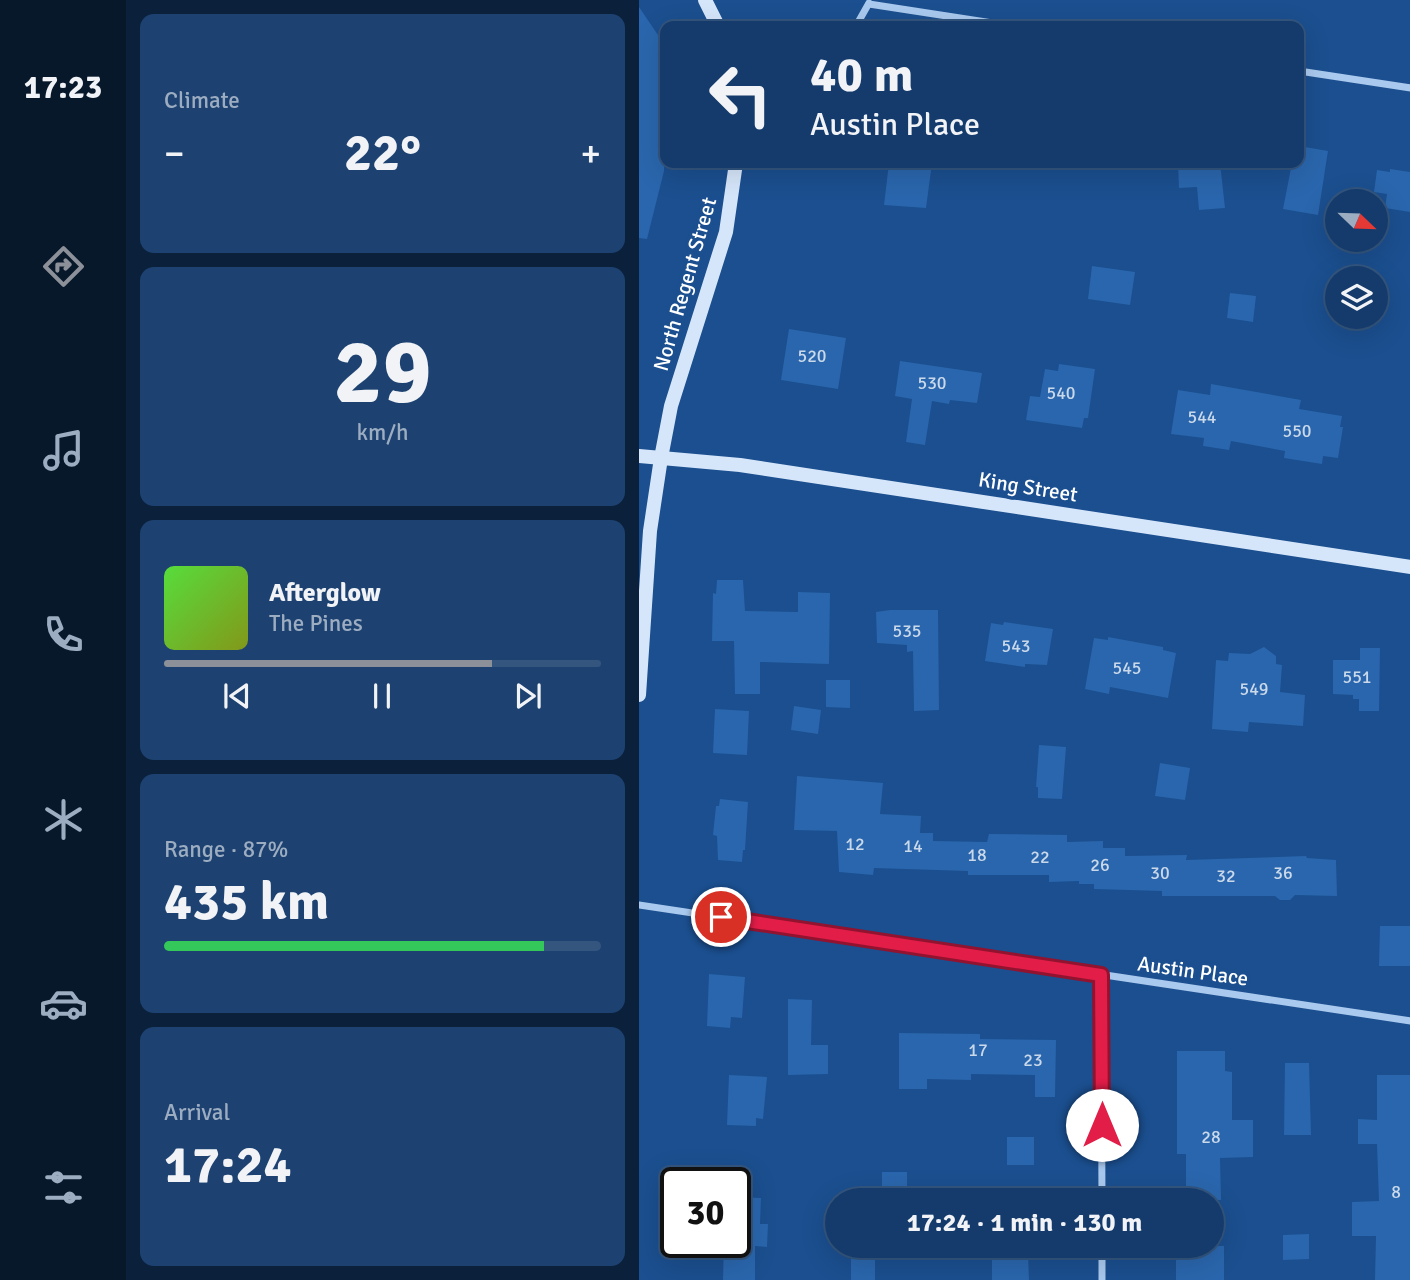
<!DOCTYPE html>
<meta charset="utf-8">
<style>
:root{--surface:#143b6b;--page:#1d4271;--text:#f1f3f6;--muted:#9dadc1;--line:#33557e;--accent:#8c9099}
body{margin:0;font-family:Signika,sans-serif;background:var(--page);color:var(--text);height:100vh;display:flex;flex-direction:column;font-size:26px;white-space:nowrap}
*{box-sizing:border-box;margin:0}
p{font-size:23px;color:var(--muted)}
.icon{flex:none;width:38px;height:38px;fill:none;stroke:currentColor;stroke-width:2;stroke-linecap:round;stroke-linejoin:round}
.map{position:relative;flex:1;overflow:hidden}
.details{display:flex;flex-direction:column;gap:14px;padding:14px;background:#0b203b;width:513px}
.details>*{flex:none}
.banner{position:absolute;left:21px;top:21px;width:644px;height:147px;border-radius:14px;box-shadow:0 7px 28px #0002,0 0 0 2px var(--line);background:#143b6b;color:var(--text);overflow:hidden}
.needle{width:46px;rotate:113deg}
.buttons{position:absolute;left:686px;top:189px;display:grid;gap:14px}
.buttons a{display:grid;place-items:center;width:63px;height:63px;border-radius:50%;background:var(--surface);box-shadow:0 7px 28px #0002,0 0 0 2px var(--line);font-size:35px}
.speed{position:absolute;left:21px;top:1167px;display:flex;gap:14px;font-size:35px;font-weight:700;text-align:center}
.speed>*{display:grid;place-content:center;width:91px;height:91px;border-radius:50%;background:var(--surface);box-shadow:0 7px 28px #0002,0 0 0 2px var(--line);line-height:1}
.speed .limit{border:4px solid #111;border-radius:10px;background:#fff;color:#111}
.pin{position:absolute;display:grid;place-items:center;width:60px;height:60px;color:#fff;margin:-30px;border:4px solid #fff;border-radius:50%;box-shadow:0 2px 7px #0007}
.me{position:absolute;width:77px;margin:-38px;rotate:0deg;stroke-linejoin:round;filter:drop-shadow(0 0 5px #0008)}
.turn{display:flex;align-items:center;gap:24px;height:147px;padding:0 35px;font-size:32px}
.turn .icon{width:91px;height:91px;stroke-width:2.5}
.turn b{display:block;font-size:49px;line-height:60px}
.big{font-size:52px;font-weight:800;line-height:1.1}
.details .widget{flex:1;display:flex;flex-direction:column;justify-content:center;gap:10px;min-width:0;padding:0 24px;border-radius:14px;background:var(--page)}
.details .dial{align-items:center;gap:0}
.dial b{font-size:91px;line-height:1}
.song{display:flex;align-items:center;gap:21px}
.cover{width:84px;height:84px;border-radius:10px;background:linear-gradient(135deg,hsl(110 70% 55%),hsl(70 70% 35%))}
.played{height:7px;border-radius:4px;background:linear-gradient(90deg,var(--accent) 75%,var(--line) 75%)}
.keys{display:flex;justify-content:space-around;direction:ltr}
.heat{display:flex;justify-content:space-between;align-items:center;font-size:38px;direction:ltr}
.charge{height:10px;border-radius:5px;background:linear-gradient(90deg,#34c759 87%,var(--line) 0)}
.trip{position:absolute;left:186px;top:1188px;width:399px;height:70px;border-radius:35px;background:var(--surface);box-shadow:0 7px 28px #0002,0 0 0 2px var(--line);font-weight:800;line-height:70px;text-align:center}
main{display:flex;flex:1;min-height:0}
.tabs{display:flex;flex-direction:column;width:126px;justify-content:space-around;align-items:center;background:#08182b;color:var(--muted)}
.tabs .icon{width:49px;height:49px}
.tabs .current{color:var(--accent)}
.tabs b{font-size:32px;color:var(--text)}
.map>svg:first-child{display:block}
.building{fill:#2a66ad}
.lines{fill:none;stroke-linecap:round;stroke-linejoin:round}
.street{stroke:#a9c9ee;stroke-width:7}
.secondary{stroke:#d6e6fa;stroke-width:14}
.route-casing{stroke:#92132f;stroke-width:18}
.route{stroke:#e11d48;stroke-width:12}
.labels{text-anchor:middle;dominant-baseline:central;stroke-width:7;stroke-linejoin:round;paint-order:stroke}
.number-label{font-size:18px;fill:#cad9ea}
.street-label{font-size:21px;fill:#fff;stroke:#1b4f8f}
</style>
<main>
<nav class="tabs">
<b>17:23</b>
<svg class="icon current" aria-label="directions" viewBox="0 0 24 24"><path d="M12 3l9 9-9 9-9-9zM9 14v-3h6M13 9l2 2-2 2"/></svg>
<svg class="icon" aria-label="music" viewBox="0 0 24 24"><path d="M9 18V5l10-2v13"/><circle cx="6" cy="18" r="3"/><circle cx="16" cy="16" r="3"/></svg>
<svg class="icon" aria-label="phone" viewBox="0 0 24 24"><path d="M5 4h4l2 5-3 2q2 4 5 5l2-3 5 2v4C11 20 4 13 5 4z"/></svg>
<svg class="icon" aria-label="climate" viewBox="0 0 24 24"><path d="M12 3v18M4 7l16 10M4 17L20 7"/></svg>
<svg class="icon" aria-label="car" viewBox="0 0 24 24"><path d="M5 17H2v-5l4-1 3-4h7l3 4 3 1v5h-3M9 17h6M6 11h13"/><circle cx="7" cy="17" r="2"/><circle cx="17" cy="17" r="2"/></svg>
<svg class="icon" aria-label="filters" viewBox="0 0 24 24"><path d="M4 7h16M4 17h16"/><circle cx="9" cy="7" r="2"/><circle cx="15" cy="17" r="2"/></svg>
</nav>
<section class="details">
<div class="widget"><p>Climate</p>
<div class="heat"><a>−</a><b class="big">22°</b><a>+</a></div>
</div>
<div class="widget dial"><b>29</b><p>km/h</p></div>
<div class="widget">
<div class="song"><i class="cover"></i><div><b>Afterglow</b><p>The Pines</p></div></div>
<div class="played"></div>
<div class="keys"><svg class="icon" aria-label="previous" viewBox="0 0 24 24"><path d="M18 5L8 12l10 7zM5 5v14"/></svg><svg class="icon" aria-label="pause" viewBox="0 0 24 24"><path d="M8 5v14M16 5v14"/></svg><svg class="icon" aria-label="next" viewBox="0 0 24 24"><path d="M6 5l10 7-10 7zM19 5v14"/></svg></div>
</div>
<div class="widget"><p>Range · 87%</p><b class="big">435 km</b><div class="charge"></div></div>
<div class="widget"><p>Arrival</p><b class="big">17:24</b></div>
</section>
<div class="map">
<svg width="772" height="1280" viewBox="0 0 772 1280">
<rect width="100%" height="100%" fill="#1b4f8f"/>
<g class="building">
<polygon points="0,7 21,38 26,60 21,145 26,145 25,171 8,239 0,238"/>
<polygon points="660,146 689,151 679,215 644,209 653,163 660,163"/>
<polygon points="250,163 293,163 287,208 245,205"/>
<polygon points="539,163 581,163 586,208 560,210 558,187 540,188"/>
<polygon points="751,169 771,172 771,212 746,208 748,194 735,192 738,170 751,172"/>
<polygon points="453,266 496,272 491,305 449,299"/>
<polygon points="591,293 617,296 614,322 588,318"/>
<polygon points="150,329 207,338 199,389 142,380"/>
<polygon points="261,361 343,373 338,403 311,400 310,404 293,401 286,445 267,442 273,399 256,396"/>
<polygon points="420,364 456,369 449,418 445,418 443,428 387,420 391,396 401,397 406,369 419,371"/>
<polygon points="572,384 662,400 660,409 703,416 701,427 704,427 699,458 684,456 683,464 645,458 646,451 592,441 590,450 564,446 565,438 532,434 539,390 571,395"/>
<polygon points="78,580 104,580 106,611 159,612 159,592 191,593 190,664 121,662 121,694 96,694 95,641 73,641 74,593 77,594"/>
<polygon points="251,610 299,610 300,710 275,711 274,651 268,652 268,645 238,643 237,612"/>
<polygon points="365,622 414,629 408,665 386,664 386,667 346,661 352,623 364,625"/>
<polygon points="469,637 524,647 524,650 537,653 529,698 471,687 470,694 446,689 455,638 469,640"/>
<polygon points="625,647 637,656 637,664 643,665 641,692 666,695 664,726 610,722 609,732 573,729 577,660 589,661 590,653 611,654"/>
<polygon points="721,648 741,648 740,711 720,711 720,699 714,699 714,695 694,694 694,660 721,660"/>
<polygon points="187,680 211,680 211,708 187,707"/>
<polygon points="155,706 182,710 179,734 152,730"/>
<polygon points="76,709 110,711 108,755 74,753"/>
<polygon points="400,745 427,747 423,799 399,798 399,787 397,787"/>
<polygon points="521,763 551,768 546,800 516,796"/>
<polygon points="158,776 244,783 241,814 282,816 281,833 294,833 294,841 348,842 350,834 428,835 428,842 464,841 464,848 486,848 486,856 548,855 547,860 667,856 668,858 697,860 698,896 656,895 651,900 641,900 636,896 523,896 523,891 455,889 455,884 440,884 440,881 410,882 410,875 329,875 329,871 235,868 234,875 200,872 198,831 155,830"/>
<polygon points="81,799 109,802 106,850 104,850 103,862 79,860 78,836 74,835 77,806 80,806"/>
<polygon points="741,926 771,926 771,966 740,966"/>
<polygon points="70,974 106,977 103,1018 92,1017 91,1028 68,1026"/>
<polygon points="149,999 173,1000 172,1045 189,1045 189,1074 149,1075"/>
<polygon points="260,1033 341,1034 341,1039 417,1040 416,1097 396,1097 396,1075 332,1074 332,1080 288,1079 288,1089 260,1089"/>
<polygon points="538,1051 586,1051 586,1071 593,1072 593,1120 614,1120 614,1157 581,1158 582,1200 547,1200 547,1154 538,1154"/>
<polygon points="646,1063 670,1063 672,1135 645,1135"/>
<polygon points="90,1075 128,1077 124,1119 117,1118 117,1126 88,1125"/>
<polygon points="738,1075 771,1075 771,1280 736,1280 737,1236 713,1236 713,1202 740,1201 738,1144 719,1144 719,1119 738,1120"/>
<rect x="368" y="1137" width="27" height="28"/>
<rect x="243" y="1172" width="25" height="26"/>
<polygon points="96,1197 122,1198 121,1224 129,1224 128,1247 116,1246 116,1280 84,1280 85,1242 96,1242"/>
<polygon points="670,1234 670,1259 644,1260 644,1235"/>
<rect x="212" y="1246" width="24" height="34"/>
<rect x="537" y="1246" width="48" height="34"/>
<polygon points="389,1253 390,1280 353,1280 353,1254"/>
</g>
<g class="lines">
<g class="street">
<polyline points="230,4 373,26"/>
<polyline points="217,26 230,3"/>
<polyline points="660,71 772,88"/>
<polyline points="0,905 772,1021"/>
<polyline points="462,975 463,1200"/>
<polyline points="463,1246 463,1280"/>
</g>
<g class="secondary">
<polyline points="66,0 79,26"/>
<polyline points="0,456 101,465 772,567"/>
<polyline points="0,695 11,531 22,458 32,406 87,232 97,163"/>
</g>
</g>
<g class="lines">
<defs>
<polyline id="route" points="82,917 462,975 463,1125"/>
</defs>
<use href="#route" class="route-casing"/>
<use href="#route" class="route"/>
</g>
<g class="labels">
<g class="number-label">
<text x="173" y="356">520</text>
<text x="293" y="383">530</text>
<text x="422" y="393">540</text>
<text x="563" y="417">544</text>
<text x="658" y="431">550</text>
<text x="268" y="631">535</text>
<text x="377" y="646">543</text>
<text x="488" y="668">545</text>
<text x="718" y="677">551</text>
<text x="615" y="689">549</text>
<text x="216" y="844">12</text>
<text x="274" y="846">14</text>
<text x="338" y="855">18</text>
<text x="401" y="857">22</text>
<text x="461" y="865">26</text>
<text x="521" y="873">30</text>
<text x="644" y="873">36</text>
<text x="587" y="876">32</text>
<text x="339" y="1050">17</text>
<text x="394" y="1060">23</text>
<text x="572" y="1137">28</text>
<text x="757" y="1192">8</text>
</g>
<g class="street-label">
<text transform="translate(46 284) rotate(-74)">North Regent Street</text>
<text transform="translate(389 487) rotate(9)">King Street</text>
<text transform="translate(554 971) rotate(8)">Austin Place</text>
</g>
</g>
</svg>
<div class="buttons">
<a><svg class="needle" viewBox="-14 -14 28 28"><path d="M0-13l5 13h-10z" fill="#e53935"/><path d="M0 13l5-13h-10z" fill="#9dadc1"/></svg></a>
<a><svg class="icon" aria-label="layers" viewBox="0 0 24 24"><path d="M12 4l9 5-9 5-9-5zM3 14l9 5 9-5"/></svg></a>
</div>
<div class="speed"><div class="limit">30</div></div>
<div class="pin" style="left:82px;top:917px;background:#d93025"><svg class="icon" aria-label="arrive" viewBox="0 0 24 24"><path d="M6 21V4h12l-3 4 3 4H6"/></svg></div>
<svg class="me" style="left:463px;top:1125px" viewBox="-20 -20 40 40"><circle r="19" fill="#fff"/><path d="M0-13L10 11 0 6-10 11z" fill="#e11d48"/></svg>
<div class="trip">17:24 · 1 min · 130 m</div>
<div class="banner">
<div class="turn"><svg class="icon" aria-label="left" viewBox="0 0 24 24"><path d="M17 20v-9H6M10 6l-5 5 5 5"/></svg><div><b>40 m</b>Austin Place</div></div>
</div>
</div>
</main>
